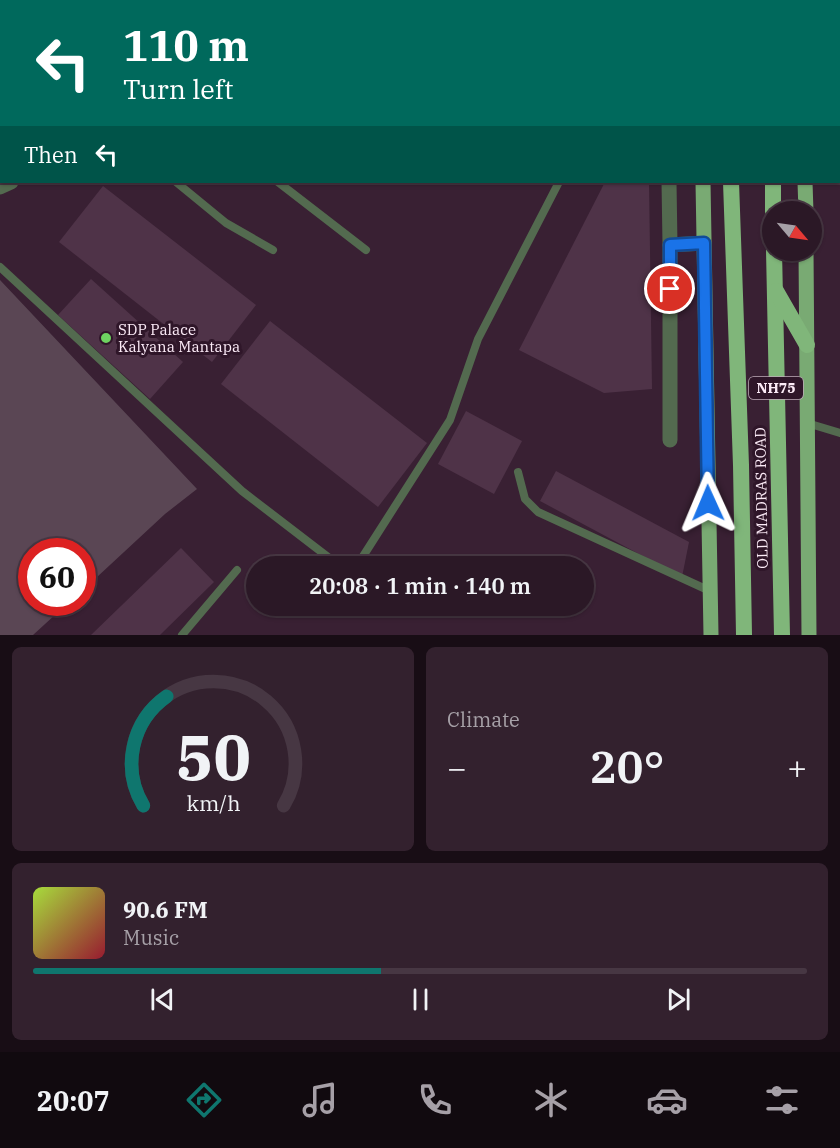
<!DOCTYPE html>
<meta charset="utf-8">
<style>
:root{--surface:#2b1826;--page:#33212e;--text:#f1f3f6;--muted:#a6a0a7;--line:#473743;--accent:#0f766e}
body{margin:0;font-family:"IBM Plex Serif",serif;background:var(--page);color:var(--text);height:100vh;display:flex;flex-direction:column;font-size:22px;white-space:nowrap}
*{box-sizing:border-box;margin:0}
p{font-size:20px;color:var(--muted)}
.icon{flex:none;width:33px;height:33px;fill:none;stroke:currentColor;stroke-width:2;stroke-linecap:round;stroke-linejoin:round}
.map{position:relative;height:635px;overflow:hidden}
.panel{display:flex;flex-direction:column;gap:12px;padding:12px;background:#180d15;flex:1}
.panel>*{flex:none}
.guide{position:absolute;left:0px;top:0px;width:840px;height:183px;box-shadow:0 2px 4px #0004,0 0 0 2px var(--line);background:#00695c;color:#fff;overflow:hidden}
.needle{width:39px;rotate:119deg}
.tools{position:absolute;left:762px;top:201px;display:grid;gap:12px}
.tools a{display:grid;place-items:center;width:60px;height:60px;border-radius:50%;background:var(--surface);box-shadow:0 2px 4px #0004,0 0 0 2px var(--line);font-size:30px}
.speed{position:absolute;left:18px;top:538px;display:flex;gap:12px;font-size:30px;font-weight:700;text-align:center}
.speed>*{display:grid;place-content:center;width:78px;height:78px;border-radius:50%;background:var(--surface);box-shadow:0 2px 4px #0004,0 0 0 2px var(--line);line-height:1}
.speed .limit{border:9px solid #d22;background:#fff;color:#111}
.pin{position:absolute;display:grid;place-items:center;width:51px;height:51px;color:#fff;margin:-26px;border:3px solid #fff;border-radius:50%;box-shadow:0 2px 6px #0007}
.me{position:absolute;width:66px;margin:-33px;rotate:359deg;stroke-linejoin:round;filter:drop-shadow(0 0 4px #0008)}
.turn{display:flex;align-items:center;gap:21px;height:126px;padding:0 24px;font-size:27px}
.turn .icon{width:78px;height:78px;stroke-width:2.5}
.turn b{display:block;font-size:42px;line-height:51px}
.then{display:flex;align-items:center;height:57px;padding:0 24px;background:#0003;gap:12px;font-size:22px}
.big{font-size:45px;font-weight:600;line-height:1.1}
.panel .card{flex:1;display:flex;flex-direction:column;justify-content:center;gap:9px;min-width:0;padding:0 21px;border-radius:9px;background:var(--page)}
.panel .dial{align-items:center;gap:0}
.dial svg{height:156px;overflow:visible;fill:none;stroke:var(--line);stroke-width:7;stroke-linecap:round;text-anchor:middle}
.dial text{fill:var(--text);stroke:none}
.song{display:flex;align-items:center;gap:18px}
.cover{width:72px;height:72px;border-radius:9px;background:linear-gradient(135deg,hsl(80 70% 55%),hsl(350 70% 35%))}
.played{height:6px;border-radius:3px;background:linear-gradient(90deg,var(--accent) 45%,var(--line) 45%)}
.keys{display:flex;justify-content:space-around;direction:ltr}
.heat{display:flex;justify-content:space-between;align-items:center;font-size:33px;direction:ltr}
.panel .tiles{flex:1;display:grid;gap:12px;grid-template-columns:1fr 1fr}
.card:last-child{grid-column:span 2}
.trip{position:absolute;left:246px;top:556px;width:348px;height:60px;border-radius:30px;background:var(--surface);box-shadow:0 2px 4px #0004,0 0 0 2px var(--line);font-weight:600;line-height:60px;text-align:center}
.menu{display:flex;height:96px;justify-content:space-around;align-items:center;background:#110a0f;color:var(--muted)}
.menu .icon{width:42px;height:42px}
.menu .on{color:var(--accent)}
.menu b{font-size:27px;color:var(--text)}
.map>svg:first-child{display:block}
.green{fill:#5a4654}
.building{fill:#4f3348}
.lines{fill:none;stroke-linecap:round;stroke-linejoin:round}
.service{stroke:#536a4f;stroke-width:8}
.minor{stroke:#536a4f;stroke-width:15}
.tertiary{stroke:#536a4f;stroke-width:15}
.primary{stroke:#79aa73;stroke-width:15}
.trunk{stroke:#80b67a;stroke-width:16}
.route-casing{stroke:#114b97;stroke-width:15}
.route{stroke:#1a73e8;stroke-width:10}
.poi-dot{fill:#6ed361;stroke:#2f1629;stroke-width:2}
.labels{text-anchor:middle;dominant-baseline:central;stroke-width:6;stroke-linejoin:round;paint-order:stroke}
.shield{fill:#2f1629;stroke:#beabb9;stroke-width:1.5}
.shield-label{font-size:14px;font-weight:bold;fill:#fcebf7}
.poi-label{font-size:15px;fill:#fcebf7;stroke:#2f1629;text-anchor:start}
.street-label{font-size:15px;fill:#fcebf7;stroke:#2f1629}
</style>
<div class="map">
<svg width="840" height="635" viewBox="0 0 840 635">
<rect width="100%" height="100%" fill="#392033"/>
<polygon class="green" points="0,280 197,489 165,514 83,590 82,552 32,552 32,603 68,603 33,635 0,635"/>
<g class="building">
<polygon points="605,182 649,182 652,389 604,393 519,350"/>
<polygon points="103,186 256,305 212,362 59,242"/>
<polygon points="91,279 183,362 150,399 58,315"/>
<polygon points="270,321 427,443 378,507 221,384"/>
<polygon points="466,411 522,441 494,494 438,464"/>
<polygon points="556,471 689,542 682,577 540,501"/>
<polygon points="181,548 214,582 160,635 91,635"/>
</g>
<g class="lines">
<g class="service">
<polyline points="337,0 339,2"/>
<polyline points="583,0 591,0"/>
<polyline points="651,2 651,0"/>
<polyline points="838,28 840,27"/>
<polyline points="838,121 840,121"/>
<polyline points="176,182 226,223 273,250"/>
<polyline points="278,182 366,250"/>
<polyline points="0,267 242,491 341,567"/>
<polyline points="807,423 840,433"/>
<polyline points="518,472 525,499 538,512 710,591"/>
<polyline points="352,567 360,561 450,420 478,339 559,182"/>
<polyline points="182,635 237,570"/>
</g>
<g class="minor">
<polyline points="669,182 670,245"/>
<polyline points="670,440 670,245 704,243"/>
</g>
<g class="tertiary">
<polyline points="281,2 283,0"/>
<polyline points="0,187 11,182"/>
</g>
<g class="primary">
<polyline points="795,0 795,2"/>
<polyline points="703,182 711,635"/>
<polyline points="805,182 806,212"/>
<polyline points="806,250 809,635"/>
</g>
<g class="trunk">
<polyline points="725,0 725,2"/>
<polyline points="770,0 771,2"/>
<polyline points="697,1 709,0"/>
<polyline points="731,182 741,465 744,635"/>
<polyline points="773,182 773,212"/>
<polyline points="774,250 782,635"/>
<polyline points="776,291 807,345"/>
</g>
</g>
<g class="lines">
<defs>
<polyline id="route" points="670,289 670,245 704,243 708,503"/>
</defs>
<use href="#route" class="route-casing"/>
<use href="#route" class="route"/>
</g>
<circle class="poi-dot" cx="106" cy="338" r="6"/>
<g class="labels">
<rect class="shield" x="749" y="377" width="54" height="22" rx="4.5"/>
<g class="shield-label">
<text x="776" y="388">NH75</text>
</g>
<g class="poi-label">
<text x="118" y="329">SDP Palace<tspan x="118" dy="17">Kalyana Mantapa</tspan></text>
</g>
<g class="street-label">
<text transform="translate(761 498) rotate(-91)">OLD MADRAS ROAD</text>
</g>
</g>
</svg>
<div class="tools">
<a><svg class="needle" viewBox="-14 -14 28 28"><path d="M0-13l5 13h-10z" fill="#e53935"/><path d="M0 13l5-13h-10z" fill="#a6a0a7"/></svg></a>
</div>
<div class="speed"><div class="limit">60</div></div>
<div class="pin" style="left:670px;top:289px;background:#d93025"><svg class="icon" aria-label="arrive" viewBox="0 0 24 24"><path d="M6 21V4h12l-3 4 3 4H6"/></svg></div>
<svg class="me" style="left:708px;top:503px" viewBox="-20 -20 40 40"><path d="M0-17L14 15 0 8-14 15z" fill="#1a73e8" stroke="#fff" stroke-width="4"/></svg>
<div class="trip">20:08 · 1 min · 140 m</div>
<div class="guide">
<div class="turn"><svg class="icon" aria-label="left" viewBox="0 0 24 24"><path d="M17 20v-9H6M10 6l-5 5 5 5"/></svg><div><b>110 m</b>Turn left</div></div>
<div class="then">Then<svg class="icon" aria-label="left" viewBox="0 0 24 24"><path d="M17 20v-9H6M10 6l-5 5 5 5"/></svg></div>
</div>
</div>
<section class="panel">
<div class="tiles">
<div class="card dial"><svg viewBox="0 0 100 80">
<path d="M14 69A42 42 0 1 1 86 69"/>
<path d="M14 69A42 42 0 0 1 26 13" stroke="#0f766e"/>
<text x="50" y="56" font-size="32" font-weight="700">50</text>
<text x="50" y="72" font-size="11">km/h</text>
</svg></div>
<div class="card"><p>Climate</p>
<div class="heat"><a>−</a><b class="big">20°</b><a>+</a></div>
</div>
<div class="card">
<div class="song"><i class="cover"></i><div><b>90.6 FM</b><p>Music</p></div></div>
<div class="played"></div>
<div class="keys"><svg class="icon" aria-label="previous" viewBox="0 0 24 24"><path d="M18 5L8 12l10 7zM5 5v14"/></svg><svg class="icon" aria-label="pause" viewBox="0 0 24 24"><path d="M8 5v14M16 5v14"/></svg><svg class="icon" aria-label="next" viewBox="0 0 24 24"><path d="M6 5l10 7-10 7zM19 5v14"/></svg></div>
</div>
</div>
</section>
<nav class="menu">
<b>20:07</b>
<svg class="icon on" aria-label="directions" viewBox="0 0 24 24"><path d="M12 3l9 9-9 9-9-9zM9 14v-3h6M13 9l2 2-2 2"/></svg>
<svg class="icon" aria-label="music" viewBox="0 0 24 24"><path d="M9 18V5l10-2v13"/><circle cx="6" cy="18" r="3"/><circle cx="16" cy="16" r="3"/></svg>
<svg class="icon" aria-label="phone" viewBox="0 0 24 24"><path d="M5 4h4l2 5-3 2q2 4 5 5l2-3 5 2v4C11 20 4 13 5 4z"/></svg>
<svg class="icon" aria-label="climate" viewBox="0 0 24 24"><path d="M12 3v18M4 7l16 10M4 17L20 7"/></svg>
<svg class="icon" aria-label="car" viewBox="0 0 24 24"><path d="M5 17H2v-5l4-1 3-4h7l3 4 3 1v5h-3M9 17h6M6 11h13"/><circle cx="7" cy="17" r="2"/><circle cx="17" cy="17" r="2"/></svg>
<svg class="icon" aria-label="filters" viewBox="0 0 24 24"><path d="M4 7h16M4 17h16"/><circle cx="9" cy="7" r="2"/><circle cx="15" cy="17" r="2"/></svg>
</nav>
